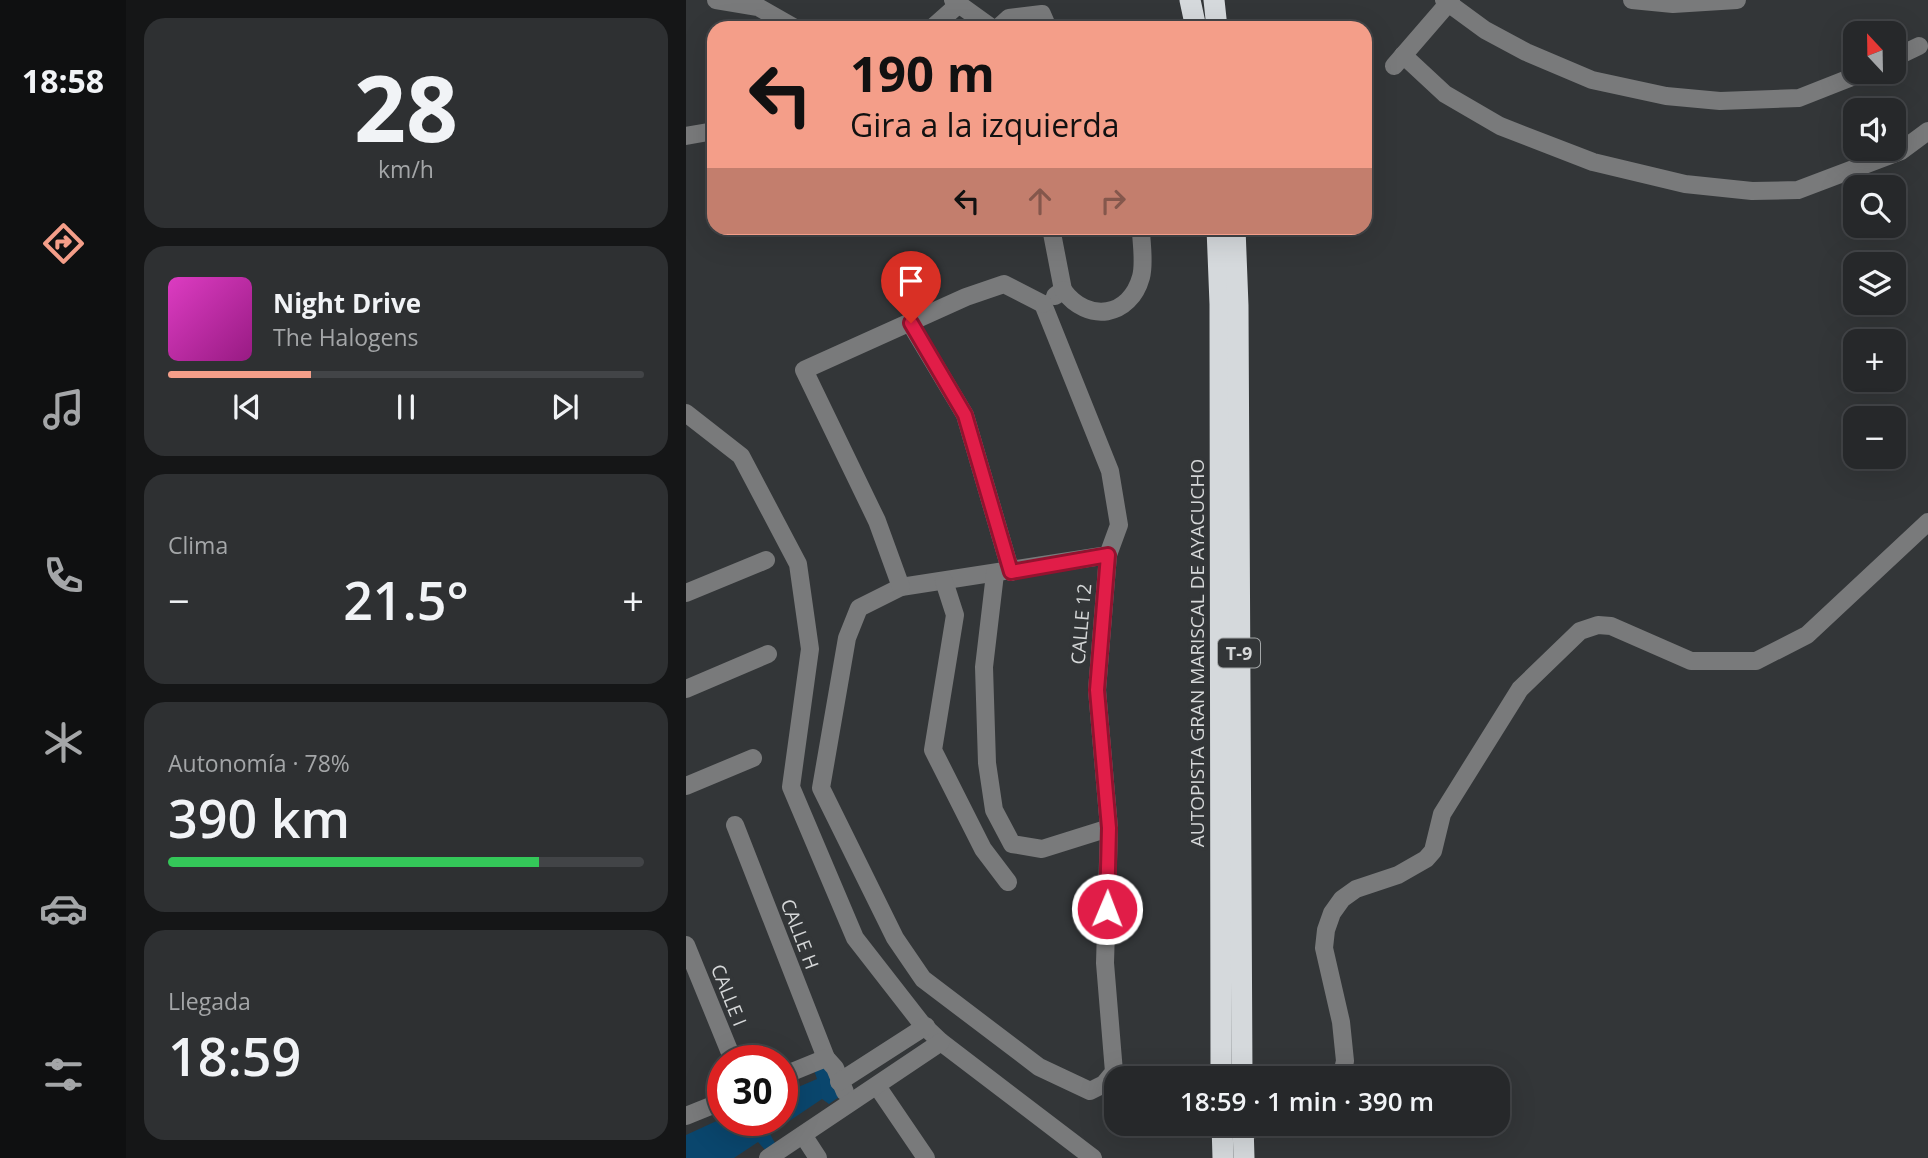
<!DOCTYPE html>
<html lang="es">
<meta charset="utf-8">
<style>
:root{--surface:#26282a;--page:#2e3032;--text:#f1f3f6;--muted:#a4a6a8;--line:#424447;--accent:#f49e89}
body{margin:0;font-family:"Open Sans",sans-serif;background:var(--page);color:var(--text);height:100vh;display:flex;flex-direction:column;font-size:26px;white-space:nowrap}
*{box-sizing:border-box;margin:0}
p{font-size:23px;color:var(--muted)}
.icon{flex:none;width:38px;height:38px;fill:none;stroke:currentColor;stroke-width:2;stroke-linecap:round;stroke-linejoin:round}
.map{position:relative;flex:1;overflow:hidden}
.details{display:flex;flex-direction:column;gap:18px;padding:18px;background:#151617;width:560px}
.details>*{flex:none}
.guide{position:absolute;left:21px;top:21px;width:665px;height:214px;border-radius:21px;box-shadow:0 7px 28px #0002,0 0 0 2px var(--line);background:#f49e89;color:#111;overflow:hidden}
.needle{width:46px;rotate:338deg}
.tools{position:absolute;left:1157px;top:21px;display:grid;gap:14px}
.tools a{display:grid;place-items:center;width:63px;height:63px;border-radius:14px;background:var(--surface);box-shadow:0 7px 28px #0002,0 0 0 2px var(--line);font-size:35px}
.speed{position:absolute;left:21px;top:1045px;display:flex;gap:14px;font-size:35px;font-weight:700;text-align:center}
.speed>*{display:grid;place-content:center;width:91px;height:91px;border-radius:50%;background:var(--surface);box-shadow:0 7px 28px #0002,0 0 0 2px var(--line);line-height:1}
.speed .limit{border:10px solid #d22;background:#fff;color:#111}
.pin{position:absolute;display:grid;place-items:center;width:60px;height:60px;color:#fff;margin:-72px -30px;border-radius:50% 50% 50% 0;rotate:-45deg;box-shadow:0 0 7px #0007}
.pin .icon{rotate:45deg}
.me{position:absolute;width:77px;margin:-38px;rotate:1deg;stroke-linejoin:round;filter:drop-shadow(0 0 5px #0008)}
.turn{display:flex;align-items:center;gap:24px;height:147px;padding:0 28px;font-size:32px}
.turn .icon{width:91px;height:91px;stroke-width:2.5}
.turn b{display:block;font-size:49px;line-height:60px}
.lanes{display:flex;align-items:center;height:66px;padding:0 28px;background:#0003;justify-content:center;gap:35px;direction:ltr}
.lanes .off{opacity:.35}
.big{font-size:52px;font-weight:600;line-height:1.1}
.details .card{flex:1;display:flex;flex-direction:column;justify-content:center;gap:10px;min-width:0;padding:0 24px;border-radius:21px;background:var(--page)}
.details .dial{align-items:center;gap:0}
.dial b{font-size:91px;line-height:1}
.song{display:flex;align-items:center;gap:21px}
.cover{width:84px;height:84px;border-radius:10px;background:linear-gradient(135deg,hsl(310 70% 55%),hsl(310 70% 35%))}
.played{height:7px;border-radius:4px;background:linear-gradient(90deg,var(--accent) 30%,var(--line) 30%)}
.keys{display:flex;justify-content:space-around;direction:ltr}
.heat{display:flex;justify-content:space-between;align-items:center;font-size:38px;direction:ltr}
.charge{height:10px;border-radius:5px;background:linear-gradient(90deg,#34c759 78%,var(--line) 0)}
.trip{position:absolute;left:418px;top:1066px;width:406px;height:70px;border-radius:21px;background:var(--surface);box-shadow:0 7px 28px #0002,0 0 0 2px var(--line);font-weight:600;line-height:70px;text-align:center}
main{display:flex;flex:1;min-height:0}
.menu{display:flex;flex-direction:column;width:126px;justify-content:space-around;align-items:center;background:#0f1011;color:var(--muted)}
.menu .icon{width:49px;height:49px}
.menu .selected{color:var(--accent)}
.menu b{font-size:32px;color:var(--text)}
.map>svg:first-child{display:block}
.green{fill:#0a466d}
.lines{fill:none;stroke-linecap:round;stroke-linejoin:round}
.minor{stroke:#797a7b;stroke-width:18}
.highway{stroke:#d5d9dc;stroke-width:21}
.route-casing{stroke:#92132f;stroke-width:18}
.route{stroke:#e11d48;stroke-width:12}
.labels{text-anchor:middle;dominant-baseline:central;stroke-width:7;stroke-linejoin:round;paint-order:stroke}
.shield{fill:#333638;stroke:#a4a7a8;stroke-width:2}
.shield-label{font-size:18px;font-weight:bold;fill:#d5d7d8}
.street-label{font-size:19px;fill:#d5d7d8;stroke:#333638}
</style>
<main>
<nav class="menu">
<b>18:58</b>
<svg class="icon selected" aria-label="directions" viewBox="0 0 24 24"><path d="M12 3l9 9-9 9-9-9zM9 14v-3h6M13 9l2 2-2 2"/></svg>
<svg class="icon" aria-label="music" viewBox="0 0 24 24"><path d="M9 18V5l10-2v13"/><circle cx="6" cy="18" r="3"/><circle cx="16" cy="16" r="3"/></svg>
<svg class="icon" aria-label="phone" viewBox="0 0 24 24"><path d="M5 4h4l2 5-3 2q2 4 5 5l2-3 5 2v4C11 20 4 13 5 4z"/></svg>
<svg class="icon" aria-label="climate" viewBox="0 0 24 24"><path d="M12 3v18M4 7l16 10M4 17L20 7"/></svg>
<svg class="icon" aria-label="car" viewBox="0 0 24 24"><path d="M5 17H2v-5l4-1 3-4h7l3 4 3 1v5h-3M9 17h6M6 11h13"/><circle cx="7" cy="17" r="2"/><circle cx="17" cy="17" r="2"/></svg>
<svg class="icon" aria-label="filters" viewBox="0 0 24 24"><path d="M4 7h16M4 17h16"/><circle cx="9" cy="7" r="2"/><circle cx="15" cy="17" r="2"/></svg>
</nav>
<section class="details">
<div class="card dial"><b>28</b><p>km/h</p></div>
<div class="card">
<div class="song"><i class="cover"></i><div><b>Night Drive</b><p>The Halogens</p></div></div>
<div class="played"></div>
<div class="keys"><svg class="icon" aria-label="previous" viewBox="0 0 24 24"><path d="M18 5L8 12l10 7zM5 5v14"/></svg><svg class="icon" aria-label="pause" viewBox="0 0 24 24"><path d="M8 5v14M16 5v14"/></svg><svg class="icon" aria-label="next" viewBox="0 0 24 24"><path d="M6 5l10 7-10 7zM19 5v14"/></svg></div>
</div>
<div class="card"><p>Clima</p>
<div class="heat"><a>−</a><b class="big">21.5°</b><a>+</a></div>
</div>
<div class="card"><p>Autonomía · 78%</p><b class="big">390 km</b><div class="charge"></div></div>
<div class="card"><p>Llegada</p><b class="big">18:59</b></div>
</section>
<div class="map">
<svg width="1242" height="1158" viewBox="0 0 1242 1158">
<rect width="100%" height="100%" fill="#333638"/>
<polygon class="green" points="140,1066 153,1097 143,1104 136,1099 84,1134 89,1143 79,1150 72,1142 48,1158 0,1158 0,1135 37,1118 96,1120 96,1094 131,1079 128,1070"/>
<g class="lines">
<g class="minor">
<polyline points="30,0 72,7 109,28"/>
<polyline points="267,0 306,28"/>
<polyline points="758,0 799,30 840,52 906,80 980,96 1034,101 1113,98 1179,72"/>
<polyline points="946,0 987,4 1051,0"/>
<polyline points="246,28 273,4"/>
<polyline points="312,28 323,18 356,14 362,28"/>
<polyline points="717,55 759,94 814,126 907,162 999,184 1066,191 1112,190 1215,151 1242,131"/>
<polyline points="1208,58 1233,46"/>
<polyline points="708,66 765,0"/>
<polyline points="0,136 28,131"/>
<polyline points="365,228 377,290 369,296"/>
<path d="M377,290C402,324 444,317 455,277C459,262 455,243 455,228"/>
<polyline points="357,304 424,471 433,525 422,555 411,690 423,828 419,963 428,1072 418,1084 404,1091 353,1067 237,979 209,938 135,788 161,638 173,608 215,587 422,555"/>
<polyline points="224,323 279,415 325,572"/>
<polyline points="0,413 55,456 112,564 124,649 105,787 169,938 236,1024 255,1042 407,1158"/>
<polyline points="309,574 298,667 301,763 308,810 326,844 356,849 423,828"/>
<polyline points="258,581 269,615 247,750 297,849 322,882"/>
<polyline points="215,587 191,521 118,370 280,297 318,284 357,304"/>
<polyline points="0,593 80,560"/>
<polyline points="0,689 82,654"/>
<polyline points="0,786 67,758"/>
<polyline points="49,825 140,1058"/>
<polyline points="0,945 47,1060"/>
<polyline points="96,1076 140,1058 149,1068 159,1092"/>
<polyline points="655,1078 659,1061 655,1022 638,948 640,930 646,913 656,899 670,889 712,875 740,859 747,851 756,814 834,689 894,631 912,625 925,626 1005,661 1070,661 1121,635 1242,522"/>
<polyline points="153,1082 240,1026"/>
<polyline points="191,1086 240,1158"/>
<polyline points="0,1116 37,1101"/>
<polyline points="557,1131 599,1124"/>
<polyline points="117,1135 132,1158"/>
<polyline points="82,1158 255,1042"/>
</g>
<g class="highway">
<polyline points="504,0 510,28"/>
<polyline points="528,0 531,28"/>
<polyline points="531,228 534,304 535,1078"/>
<polyline points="549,228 552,306 556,1078"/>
<polyline points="536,1124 537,1158"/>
<polyline points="557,1124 558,1158"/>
</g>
</g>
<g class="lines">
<defs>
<polyline id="route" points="225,323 279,415 325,572 422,555 411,690 423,828 421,909"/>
</defs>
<use href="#route" class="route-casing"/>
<use href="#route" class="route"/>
</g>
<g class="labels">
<rect class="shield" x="532" y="638.5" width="42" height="29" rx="5"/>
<g class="shield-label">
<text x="553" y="653">T-9</text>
</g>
<g class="street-label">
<text transform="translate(395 624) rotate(-85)">CALLE 12</text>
<text transform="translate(511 653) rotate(-90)">AUTOPISTA GRAN MARISCAL DE AYACUCHO</text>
<text transform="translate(114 934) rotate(69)">CALLE H</text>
<text transform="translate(43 995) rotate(68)">CALLE I</text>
</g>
</g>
</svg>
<div class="tools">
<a><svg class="needle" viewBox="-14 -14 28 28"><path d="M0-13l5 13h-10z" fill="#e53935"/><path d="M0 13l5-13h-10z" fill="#a4a6a8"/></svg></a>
<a><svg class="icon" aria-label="sound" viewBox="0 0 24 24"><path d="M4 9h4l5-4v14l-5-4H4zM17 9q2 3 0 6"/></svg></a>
<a><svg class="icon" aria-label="search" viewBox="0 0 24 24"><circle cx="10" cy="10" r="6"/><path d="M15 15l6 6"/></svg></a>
<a><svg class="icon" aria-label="layers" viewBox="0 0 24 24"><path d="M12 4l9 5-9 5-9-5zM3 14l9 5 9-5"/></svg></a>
<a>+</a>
<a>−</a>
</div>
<div class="speed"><div class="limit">30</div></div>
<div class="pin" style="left:225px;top:323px;background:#d93025"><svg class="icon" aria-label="arrive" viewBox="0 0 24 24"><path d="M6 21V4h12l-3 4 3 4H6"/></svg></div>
<svg class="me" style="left:421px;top:909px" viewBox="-20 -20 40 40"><circle r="17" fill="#e11d48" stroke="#fff" stroke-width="3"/><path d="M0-11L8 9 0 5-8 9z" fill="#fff"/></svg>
<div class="trip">18:59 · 1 min · 390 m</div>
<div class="guide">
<div class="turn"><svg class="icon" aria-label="left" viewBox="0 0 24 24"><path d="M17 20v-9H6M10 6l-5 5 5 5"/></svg><div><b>190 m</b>Gira a la izquierda</div></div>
<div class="lanes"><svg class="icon" aria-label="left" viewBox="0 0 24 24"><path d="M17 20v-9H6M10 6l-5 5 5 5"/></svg><svg class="icon off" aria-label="ahead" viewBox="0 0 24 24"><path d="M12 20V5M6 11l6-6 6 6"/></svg><svg class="icon off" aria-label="right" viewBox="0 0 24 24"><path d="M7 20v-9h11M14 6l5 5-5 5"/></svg></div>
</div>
</div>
</main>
